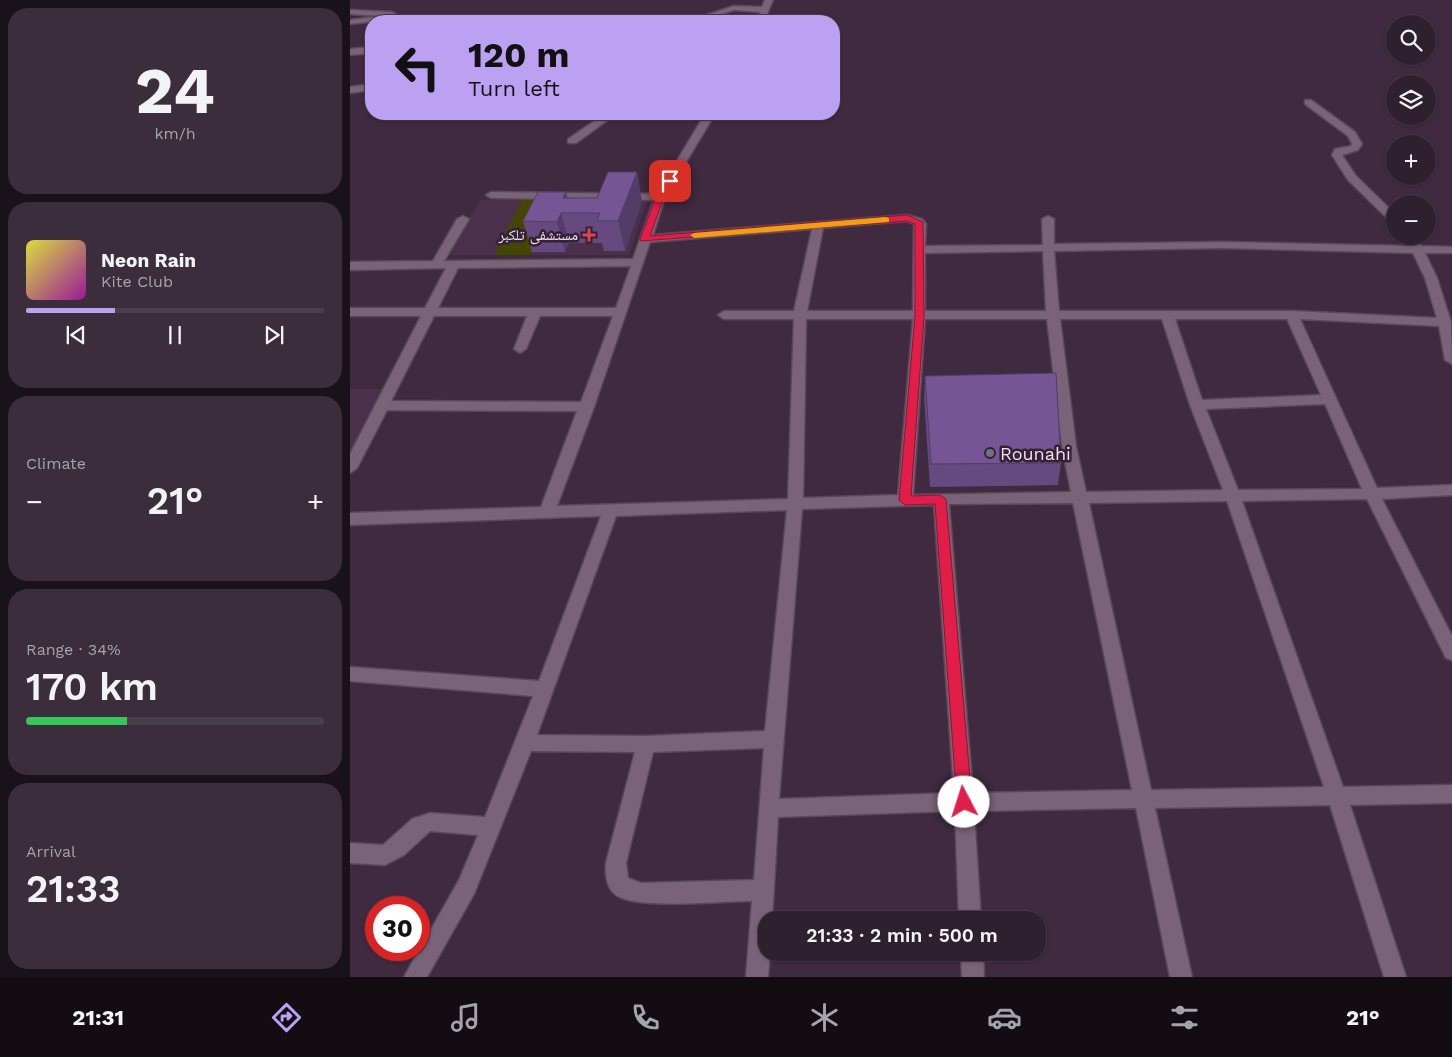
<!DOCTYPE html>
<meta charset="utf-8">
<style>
:root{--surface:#2f202f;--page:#3b2d3b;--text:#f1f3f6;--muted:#a7a3aa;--line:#4a3e4b;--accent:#bca0f2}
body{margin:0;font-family:"Work Sans","Noto Naskh Arabic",sans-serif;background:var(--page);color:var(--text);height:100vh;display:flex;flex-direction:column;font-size:19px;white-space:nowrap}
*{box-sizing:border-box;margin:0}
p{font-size:16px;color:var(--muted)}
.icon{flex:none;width:28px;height:28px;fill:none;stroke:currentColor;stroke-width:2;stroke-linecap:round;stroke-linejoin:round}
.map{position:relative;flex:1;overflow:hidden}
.side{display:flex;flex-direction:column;gap:8px;padding:8px;background:#1a121a;width:350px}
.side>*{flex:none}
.hud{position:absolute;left:15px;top:15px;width:475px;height:105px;border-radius:20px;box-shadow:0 1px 4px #0004,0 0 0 1px var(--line);background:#bca0f2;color:#111;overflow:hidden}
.fabs{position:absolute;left:1036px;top:15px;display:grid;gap:10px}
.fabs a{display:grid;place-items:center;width:50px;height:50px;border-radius:50%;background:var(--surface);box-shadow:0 1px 4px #0004,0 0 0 1px var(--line);font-size:25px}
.speed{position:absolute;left:15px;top:896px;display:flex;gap:10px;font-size:25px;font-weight:700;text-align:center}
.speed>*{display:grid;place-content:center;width:65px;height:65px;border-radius:50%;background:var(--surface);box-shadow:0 1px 4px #0004,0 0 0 1px var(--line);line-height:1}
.speed .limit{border:8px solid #d22;background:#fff;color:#111}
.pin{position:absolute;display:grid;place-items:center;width:42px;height:42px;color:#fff;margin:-21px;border-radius:10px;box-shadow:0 2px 8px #0006}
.me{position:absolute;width:55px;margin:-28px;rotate:355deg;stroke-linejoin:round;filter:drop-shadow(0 0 4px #0008)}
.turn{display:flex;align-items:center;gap:18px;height:105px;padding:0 20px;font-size:22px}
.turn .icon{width:65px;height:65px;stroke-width:2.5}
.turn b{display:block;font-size:35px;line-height:42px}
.big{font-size:38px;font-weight:600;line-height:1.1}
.side .widget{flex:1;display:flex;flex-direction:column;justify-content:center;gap:8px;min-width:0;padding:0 18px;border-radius:20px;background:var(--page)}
.side .dial{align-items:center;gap:0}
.dial b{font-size:65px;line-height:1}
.song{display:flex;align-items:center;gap:15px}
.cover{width:60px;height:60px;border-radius:8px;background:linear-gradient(135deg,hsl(60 70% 55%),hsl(300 70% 35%))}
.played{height:5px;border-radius:2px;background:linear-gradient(90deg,var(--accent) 30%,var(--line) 30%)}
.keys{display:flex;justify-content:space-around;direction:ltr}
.heat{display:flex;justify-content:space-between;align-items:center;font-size:28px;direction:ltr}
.charge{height:8px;border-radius:4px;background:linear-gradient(90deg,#34c759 34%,var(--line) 0)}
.trip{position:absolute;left:408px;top:911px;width:288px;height:50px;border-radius:20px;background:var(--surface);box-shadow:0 1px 4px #0004,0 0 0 1px var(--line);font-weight:600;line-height:50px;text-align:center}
.menu{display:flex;height:80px;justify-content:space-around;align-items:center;background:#130d13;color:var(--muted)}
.menu .icon{width:35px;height:35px}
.menu .active{color:var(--accent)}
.menu b{font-size:22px;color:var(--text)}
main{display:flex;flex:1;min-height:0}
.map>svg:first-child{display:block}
.built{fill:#4b304b}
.green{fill:#454600}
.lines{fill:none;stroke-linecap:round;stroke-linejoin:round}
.street-casing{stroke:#594859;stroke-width:3}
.street{fill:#7a6279;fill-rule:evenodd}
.wall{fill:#65497f}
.shaded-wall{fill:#523c68}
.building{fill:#755594;stroke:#523c68}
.route{fill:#e11d48;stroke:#92132f}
.slow{fill:#f59e0b}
.health-dot{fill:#e0444e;stroke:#352034;stroke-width:2}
.worship-dot{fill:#6b7280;stroke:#352034;stroke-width:2}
.labels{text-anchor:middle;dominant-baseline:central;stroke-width:5;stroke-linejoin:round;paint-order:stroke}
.far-poi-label{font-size:15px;fill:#eee0ee;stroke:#352034;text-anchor:end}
.poi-label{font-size:18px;fill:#eee0ee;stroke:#352034;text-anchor:start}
</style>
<main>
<section class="side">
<div class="widget dial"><b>24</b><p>km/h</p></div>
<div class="widget">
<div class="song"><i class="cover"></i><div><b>Neon Rain</b><p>Kite Club</p></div></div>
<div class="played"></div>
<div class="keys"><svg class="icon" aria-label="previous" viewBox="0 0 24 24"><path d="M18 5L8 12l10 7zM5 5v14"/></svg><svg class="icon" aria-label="pause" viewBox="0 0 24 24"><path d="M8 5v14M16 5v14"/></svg><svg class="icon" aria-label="next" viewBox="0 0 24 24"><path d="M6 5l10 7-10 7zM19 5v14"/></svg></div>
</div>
<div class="widget"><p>Climate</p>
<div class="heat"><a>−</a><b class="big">21°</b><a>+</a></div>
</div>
<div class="widget"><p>Range · 34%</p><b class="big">170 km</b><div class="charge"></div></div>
<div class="widget"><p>Arrival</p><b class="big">21:33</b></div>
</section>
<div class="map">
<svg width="1102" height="977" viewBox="0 0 1102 977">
<rect width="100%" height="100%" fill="#3f2a3f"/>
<g class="built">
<polygon points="130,200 297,200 279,255 99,255"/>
<polygon points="0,389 36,389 0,459"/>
</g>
<polygon class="green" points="172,200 264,200 196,221 180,255 144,255"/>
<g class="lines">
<defs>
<g id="street">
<polygon points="415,0 423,0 414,21 406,21 410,12 384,10 350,21 338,21 384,6 412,7"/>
<polygon points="0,10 42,12 46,14 36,20 0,24 0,20 32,16 0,14"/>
<polygon points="21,47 21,53 0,55 0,49"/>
<polygon points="21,84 21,90 0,93 0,87"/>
<polygon points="955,100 961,100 1005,132 1012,144 1008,150 992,155 1006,176 1045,214 1045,223 1041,222 998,180 982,155 985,149 1001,146 1002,144 998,136 955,104"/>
<polygon points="255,114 266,114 226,143 218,143 218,139"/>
<path d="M355,114H365L315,197L303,235L557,215L572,219L576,224L575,246L693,245L692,219L698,216L704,219V244L872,242L1059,246L1053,236H1064L1071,246L1102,247V253H1075L1087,278L1101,322L1102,364L1095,360L1089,326L950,319L1027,488L1102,485V495L1032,499L1102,636V660L1096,658L1017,499L892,501L993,787L1102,785V803L1000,805L1056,977H1034L980,805L805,808L842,977H820L786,808L624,811L631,920H609L605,811L428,817L422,920H416V952H420L418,977H396L402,901C373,901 287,910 266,895C256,888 255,873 256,863L285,752L181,751L124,894L77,977H54L109,880L128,835L80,831L54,855L35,865L0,863V843L33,845L62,819L80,813L135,817L183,696L0,681V667L189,681L251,516L0,525V513L191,507L227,411L37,410L7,468L0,473V454L71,316H0V308H75L96,268L0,270V262L83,261L107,219L113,216L119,219L94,261L283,259L304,200L141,198L136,195L141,192L307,194ZM557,221L564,224L563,311H457L473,228ZM462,229L444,311H374L368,315L374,319H444L438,499L207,506L244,407L300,242ZM872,248L1063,253L1075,278L1087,318L942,311H709L704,251ZM693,251L696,311H575V253ZM281,266L266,308H88L108,268ZM84,316H177L164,349L170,353L176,349L190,316H263L231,402L41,401ZM456,319H563L548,495L453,498ZM575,319H697L712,446L721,492L563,495ZM710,319H812L840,405L873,490L736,492L726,446ZM825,319H937L971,395L852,400ZM975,404L1012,489L888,490L856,409ZM877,501L974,787L801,790L739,503ZM723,503L782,790L623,793L599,504ZM584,505L604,793L429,799L452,509ZM437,510L415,731L296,736L187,735L266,516ZM414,748L404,880L291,883L278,878L276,863L303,752Z"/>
<polygon points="611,952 633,952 634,977 612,977"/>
</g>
</defs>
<use href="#street" class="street-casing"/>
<use href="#street" class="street"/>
</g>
<g class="wall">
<polygon points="287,172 292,202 275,251 254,251 252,243 219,243 215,252 182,252 173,221 218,198 247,198"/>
<polygon points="575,376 711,463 708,485 580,487 574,398"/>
</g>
<g class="shaded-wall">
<polygon points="287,172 292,202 275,251 268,221"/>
<polygon points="216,192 221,213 213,198"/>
<polygon points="211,213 219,243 215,252 207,222"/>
</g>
<g class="building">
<polygon points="258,172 287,172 268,221 247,221 250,213 211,213 207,222 173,221 188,192 216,192 213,198 247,198"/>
<polygon points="706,373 711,463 581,464 575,376"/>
</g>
<polygon class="route" points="317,179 324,181 314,197 300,236 557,215 573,222 574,316 561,496 590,495 596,499 622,802 620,807 614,809 609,807 607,802 585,504 555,505 549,500 565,316 565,224 557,221 291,241 290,239 306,197"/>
<polygon class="slow" points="536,217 539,218 539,222 344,238 340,235 344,233"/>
<path class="health-dot" d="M236.5 227.5h5v5h5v5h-5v5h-5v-5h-5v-5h5z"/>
<circle class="worship-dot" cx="640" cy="453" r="5"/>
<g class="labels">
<g class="far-poi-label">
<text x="228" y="235">مستشفى تلكبر</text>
</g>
<g class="poi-label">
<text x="650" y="453">Rounahi</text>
</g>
</g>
</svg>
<div class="fabs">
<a><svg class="icon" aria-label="search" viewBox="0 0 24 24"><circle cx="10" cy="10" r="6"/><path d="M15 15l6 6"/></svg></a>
<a><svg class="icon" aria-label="layers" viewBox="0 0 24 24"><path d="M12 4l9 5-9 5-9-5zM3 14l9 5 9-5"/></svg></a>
<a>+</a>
<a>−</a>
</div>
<div class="speed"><div class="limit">30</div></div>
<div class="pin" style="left:320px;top:181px;background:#d93025"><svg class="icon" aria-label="arrive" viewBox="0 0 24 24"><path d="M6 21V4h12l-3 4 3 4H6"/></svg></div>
<svg class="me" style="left:614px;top:802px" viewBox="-20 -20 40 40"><circle r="19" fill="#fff"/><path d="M0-13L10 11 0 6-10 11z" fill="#e11d48"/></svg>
<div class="trip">21:33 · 2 min · 500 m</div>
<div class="hud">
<div class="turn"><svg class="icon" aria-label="left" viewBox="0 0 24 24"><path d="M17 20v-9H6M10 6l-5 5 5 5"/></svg><div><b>120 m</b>Turn left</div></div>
</div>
</div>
</main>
<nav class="menu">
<b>21:31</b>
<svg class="icon active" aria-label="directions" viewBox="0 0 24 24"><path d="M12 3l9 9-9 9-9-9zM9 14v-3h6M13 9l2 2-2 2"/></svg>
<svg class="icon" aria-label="music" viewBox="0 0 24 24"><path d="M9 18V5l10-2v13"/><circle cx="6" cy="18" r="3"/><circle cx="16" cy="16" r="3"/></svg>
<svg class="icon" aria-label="phone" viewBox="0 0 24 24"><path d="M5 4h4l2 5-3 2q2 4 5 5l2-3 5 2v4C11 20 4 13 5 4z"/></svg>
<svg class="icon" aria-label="climate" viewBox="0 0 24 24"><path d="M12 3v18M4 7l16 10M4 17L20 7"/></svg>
<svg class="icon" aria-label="car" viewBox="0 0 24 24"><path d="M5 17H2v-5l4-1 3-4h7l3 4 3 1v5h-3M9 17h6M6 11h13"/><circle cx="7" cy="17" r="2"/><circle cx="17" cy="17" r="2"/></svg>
<svg class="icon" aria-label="filters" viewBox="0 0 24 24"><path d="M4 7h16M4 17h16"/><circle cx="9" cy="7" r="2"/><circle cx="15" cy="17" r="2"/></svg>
<b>21°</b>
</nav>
